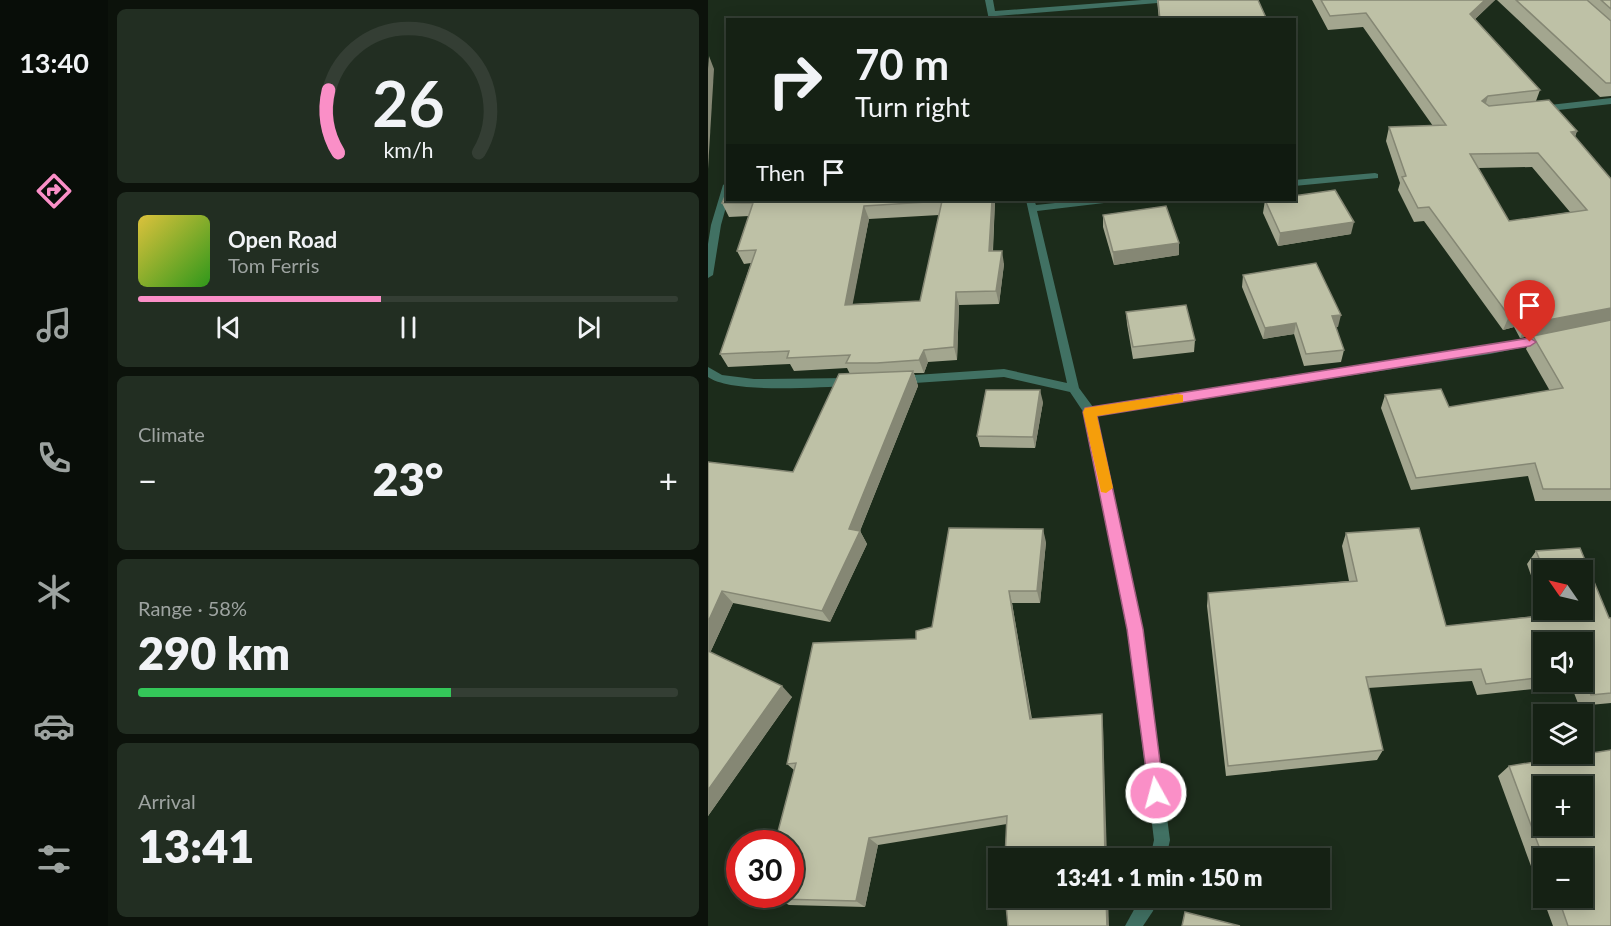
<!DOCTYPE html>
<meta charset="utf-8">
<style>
:root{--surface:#152114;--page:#222e22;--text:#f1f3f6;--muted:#9da3a0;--line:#343e34;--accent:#fa8fc7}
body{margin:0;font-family:Lato,sans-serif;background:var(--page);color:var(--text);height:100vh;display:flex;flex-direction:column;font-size:22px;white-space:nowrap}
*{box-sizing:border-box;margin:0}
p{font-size:20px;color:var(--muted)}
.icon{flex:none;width:33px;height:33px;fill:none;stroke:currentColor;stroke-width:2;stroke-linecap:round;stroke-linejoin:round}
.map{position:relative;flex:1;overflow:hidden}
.panel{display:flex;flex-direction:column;gap:9px;padding:9px;background:#0c120b;width:600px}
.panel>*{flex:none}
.banner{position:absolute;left:18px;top:18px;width:570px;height:183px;border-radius:0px;box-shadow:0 3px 15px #0003,0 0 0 2px var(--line);background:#152114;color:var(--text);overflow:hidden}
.needle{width:39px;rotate:304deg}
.controls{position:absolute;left:825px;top:560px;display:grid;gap:12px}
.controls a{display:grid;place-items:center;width:60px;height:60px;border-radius:0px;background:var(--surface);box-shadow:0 3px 15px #0003,0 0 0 2px var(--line);font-size:30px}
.speed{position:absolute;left:18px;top:830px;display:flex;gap:12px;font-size:30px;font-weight:700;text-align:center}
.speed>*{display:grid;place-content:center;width:78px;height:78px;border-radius:50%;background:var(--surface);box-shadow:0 3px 15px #0003,0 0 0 2px var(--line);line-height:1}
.speed .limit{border:9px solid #d22;background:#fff;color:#111}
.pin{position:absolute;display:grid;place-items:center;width:51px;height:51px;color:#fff;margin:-62px -26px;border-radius:50% 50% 50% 0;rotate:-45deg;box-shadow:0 0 6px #0007}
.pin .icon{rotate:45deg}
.me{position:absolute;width:66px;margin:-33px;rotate:353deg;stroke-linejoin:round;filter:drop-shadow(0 0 4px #0008)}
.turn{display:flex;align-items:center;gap:21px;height:126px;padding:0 30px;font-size:27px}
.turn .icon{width:78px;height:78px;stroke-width:2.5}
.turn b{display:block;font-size:42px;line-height:51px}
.then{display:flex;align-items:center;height:57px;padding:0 30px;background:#0003;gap:12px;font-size:22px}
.big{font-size:45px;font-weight:800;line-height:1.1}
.panel .widget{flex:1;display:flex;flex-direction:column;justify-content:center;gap:9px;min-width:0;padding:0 21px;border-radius:9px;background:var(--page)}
.panel .dial{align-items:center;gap:0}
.dial svg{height:156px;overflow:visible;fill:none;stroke:var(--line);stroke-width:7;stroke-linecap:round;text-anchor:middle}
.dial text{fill:var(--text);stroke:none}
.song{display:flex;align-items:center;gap:18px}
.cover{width:72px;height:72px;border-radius:9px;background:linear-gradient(135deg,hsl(50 70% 55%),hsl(110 70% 35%))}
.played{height:6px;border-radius:3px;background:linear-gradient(90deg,var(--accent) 45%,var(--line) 45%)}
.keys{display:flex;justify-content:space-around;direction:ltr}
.heat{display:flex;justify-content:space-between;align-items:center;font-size:33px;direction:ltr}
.charge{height:9px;border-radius:4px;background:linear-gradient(90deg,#34c759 58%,var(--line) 0)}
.trip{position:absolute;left:280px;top:848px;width:342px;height:60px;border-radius:0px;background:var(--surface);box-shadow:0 3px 15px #0003,0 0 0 2px var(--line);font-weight:800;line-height:60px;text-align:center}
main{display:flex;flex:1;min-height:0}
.tab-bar{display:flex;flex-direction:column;width:108px;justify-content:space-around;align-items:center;background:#080d08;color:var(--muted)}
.tab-bar .icon{width:42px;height:42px}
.tab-bar .current{color:var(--accent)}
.tab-bar b{font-size:27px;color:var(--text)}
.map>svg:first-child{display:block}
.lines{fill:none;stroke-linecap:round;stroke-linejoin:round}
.street{fill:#417163;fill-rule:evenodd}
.wall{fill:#a3a68f;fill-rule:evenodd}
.shaded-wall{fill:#858774}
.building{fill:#bec1a6;stroke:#858774;stroke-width:1.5;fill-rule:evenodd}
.route{fill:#fa8fc7;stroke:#a25d81;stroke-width:1.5}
.slow{fill:#f59e0b}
</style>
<main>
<nav class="tab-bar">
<b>13:40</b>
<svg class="icon current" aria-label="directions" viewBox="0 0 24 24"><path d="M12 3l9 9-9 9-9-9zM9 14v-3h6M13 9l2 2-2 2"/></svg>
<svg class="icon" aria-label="music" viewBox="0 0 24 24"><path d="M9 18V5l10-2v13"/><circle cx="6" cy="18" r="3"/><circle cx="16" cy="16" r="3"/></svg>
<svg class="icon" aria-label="phone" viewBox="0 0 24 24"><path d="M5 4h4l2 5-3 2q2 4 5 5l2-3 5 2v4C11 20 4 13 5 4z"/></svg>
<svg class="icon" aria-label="climate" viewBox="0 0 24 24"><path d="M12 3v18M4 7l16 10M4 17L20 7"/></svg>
<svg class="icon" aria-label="car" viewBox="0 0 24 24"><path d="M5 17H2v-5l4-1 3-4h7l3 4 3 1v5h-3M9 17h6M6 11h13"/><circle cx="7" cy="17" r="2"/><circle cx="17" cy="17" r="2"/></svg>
<svg class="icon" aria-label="filters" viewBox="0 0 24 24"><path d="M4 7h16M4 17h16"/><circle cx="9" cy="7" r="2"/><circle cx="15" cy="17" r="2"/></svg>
</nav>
<section class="panel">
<div class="widget dial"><svg viewBox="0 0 100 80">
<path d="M14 69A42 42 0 1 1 86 69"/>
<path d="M14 69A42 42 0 0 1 9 37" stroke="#fa8fc7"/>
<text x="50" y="56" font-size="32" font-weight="700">26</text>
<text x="50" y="72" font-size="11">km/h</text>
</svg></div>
<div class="widget">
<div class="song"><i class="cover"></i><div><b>Open Road</b><p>Tom Ferris</p></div></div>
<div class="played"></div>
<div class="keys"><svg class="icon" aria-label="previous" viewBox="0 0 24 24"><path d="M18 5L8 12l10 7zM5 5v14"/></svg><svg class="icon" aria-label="pause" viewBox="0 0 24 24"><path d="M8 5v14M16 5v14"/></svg><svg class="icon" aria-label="next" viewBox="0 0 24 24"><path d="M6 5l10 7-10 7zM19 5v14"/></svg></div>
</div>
<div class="widget"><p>Climate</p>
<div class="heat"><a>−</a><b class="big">23°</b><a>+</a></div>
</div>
<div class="widget"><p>Range · 58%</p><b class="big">290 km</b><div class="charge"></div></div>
<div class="widget"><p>Arrival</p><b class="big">13:41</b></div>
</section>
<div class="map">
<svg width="903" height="926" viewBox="0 0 903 926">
<rect width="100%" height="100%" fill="#1c2c1b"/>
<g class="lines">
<g class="street">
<polygon points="277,0 285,0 287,11 434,0 466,0 462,2 288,16 289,20 281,20"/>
<polygon points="903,98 903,104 833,112 829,109 833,106"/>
<polygon points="16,133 20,133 20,139 16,137"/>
<polygon points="667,173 670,174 670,178 586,186 586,180"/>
<polygon points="20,182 20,200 13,225 5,275 0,278 0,244 3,225 15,185"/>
<polygon points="318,200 326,200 328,205 376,200 401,200 396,203 329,211 371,388 385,407 782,346 837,335 842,339 837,343 782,354 388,415 434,629 462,840 458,858 442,858 446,840 420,629 376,413 362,392 296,377 192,384 186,380 192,376 296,369 359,383"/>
<path d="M0,367L14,375L46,379L142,378L148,382L142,386C110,387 24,394 0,377Z"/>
<polygon points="433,897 449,897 445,911 435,926 417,926"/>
</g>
</g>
<g class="wall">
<polygon points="449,0 550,0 559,20 451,20"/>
<path d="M604,0H787L767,19L832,90L828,101L869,131L867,137L903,179V320L812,338L806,327L795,330L716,221L706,222L690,190L692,183L678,141L681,127L725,126L655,27L620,30ZM824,167L862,212L801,221L770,168Z"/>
<polygon points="789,0 903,0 903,96 892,97"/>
<path d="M20,190L287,200L285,251L296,264L291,304L251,305L249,360L220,362L216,373H206L210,386L152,531L159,544L122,622L25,603L2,653L84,697L0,816V462L85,472L142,374L139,368L86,371L82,364L20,367L12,354L43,263L36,264L29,251L41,216L21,217L14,203ZM231,215L212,301L144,304L161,219Z"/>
<polygon points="557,200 643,234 570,246 555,213"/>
<polygon points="395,215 471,255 406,265 395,227"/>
<polygon points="535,275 630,327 628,327 636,350 633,362 596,366 586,334 555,339 534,287"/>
<polygon points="418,312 487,340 486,352 425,359 419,324"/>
<polygon points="903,320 903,501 827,501 820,476 703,490 673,408 677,395 741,407 842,391 818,349 825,336"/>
<polygon points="335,402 327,448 272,447 269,436"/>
<path d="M638,533L738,626L837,615L819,564L828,551L901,618H903V703L871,706L863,685L769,695L764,681L660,688L675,750L669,760L518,776L499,606L500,593L641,581L634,546ZM836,570L874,609H836ZM836,642H874V681H836Z"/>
<polygon points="338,542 332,603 304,603 324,719 395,724 299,824 170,845 157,907 81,905 60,894 86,770 79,764 208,639"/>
<path d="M801,766L903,926H845L790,776ZM836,858L874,897H836Z"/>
</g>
<g class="shaded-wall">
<polygon points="777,0 787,0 759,27 762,14"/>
<polygon points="1,56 6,69 0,169 0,69"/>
<polygon points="780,96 776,110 774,101"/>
<polygon points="869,131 863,145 863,132"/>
<polygon points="284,200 287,200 284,264 281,251"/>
<polygon points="156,206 161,219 142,318 137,305"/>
<polygon points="646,222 643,234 570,246 572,233"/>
<polygon points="471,243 471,255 406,265 405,252"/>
<polygon points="294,251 296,264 291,304 288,291"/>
<polygon points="248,292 251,305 249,360 246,347"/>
<polygon points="903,308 903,320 812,338 819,324"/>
<polygon points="813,314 806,327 795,330 801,316"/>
<polygon points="633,315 630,327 622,328 624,316"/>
<polygon points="588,323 586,334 555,339 557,328"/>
<polygon points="216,350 220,362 216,373 211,360"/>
<polygon points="205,371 210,386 151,533 152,531 159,544 122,622 114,611 141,529"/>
<polygon points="332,390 335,402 327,448 325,437"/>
<polygon points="335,529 338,542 332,603 329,591"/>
<polygon points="14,591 25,603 0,657 0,622"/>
<polygon points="301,591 304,603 325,729 322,719"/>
<polygon points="74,686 84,697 0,816 0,790"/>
<polygon points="394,714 395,724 399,858 397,858"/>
<polygon points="161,838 170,845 157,907 148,901"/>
<polygon points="398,897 400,897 401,926 399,926"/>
</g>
<g class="building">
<polygon points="450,0 550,0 559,20 452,20"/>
<path d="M613,0H777L762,14L832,90L780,96L774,101L781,106L841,100L869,131L863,132L903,179V308L819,324L813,314L801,316L721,207L710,208L694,177L698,176L681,127L738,125L658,13L622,16ZM830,153L879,210L801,221L762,154Z"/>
<polygon points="808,0 879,0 903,21 903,83 898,83"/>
<polygon points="893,0 903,0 903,9"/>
<path d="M20,190V200H284L281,251H294L288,291L248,292L246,347L216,350L211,360L169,363H138L142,355L79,358L81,351L12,354L48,250L29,251L45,203H14ZM234,201L212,301L137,305L156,206Z"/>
<polygon points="627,190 646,222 572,233 557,200 586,200 586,196"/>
<polygon points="458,206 471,243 405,252 395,215"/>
<polygon points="608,263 633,315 624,316 636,350 598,354 588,323 557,328 535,275"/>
<polygon points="478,305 487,340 425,347 418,312"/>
<polygon points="903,320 903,489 835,489 827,463 708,478 677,395 733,389 741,407 855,388 825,336"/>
<polygon points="205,371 141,529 152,531 114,611 14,591 0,622 0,462 85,472 131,374"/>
<polygon points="278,390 332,390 325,437 269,436"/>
<polygon points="241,528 335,529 329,591 301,591 322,719 394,714 397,858 297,858 299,816 161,838 148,901 69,899 60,894 82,894 82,843 67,843 88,763 79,764 105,643 208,639 208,631 224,627"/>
<polygon points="711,528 738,626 852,614 850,609 874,609 874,570 836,570 828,551 872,548 901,618 903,618 903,693 883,695 874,673 874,642 836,642 836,677 778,684 773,669 658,677 675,750 520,766 500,593 649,581 638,533"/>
<polygon points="0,651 74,686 0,790"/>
<path d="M903,750V926H860L850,897H874V858H836V860L801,766ZM836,786H874V825H836Z"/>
<polygon points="296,897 398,897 399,926 300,926 298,905 296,905"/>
<polygon points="477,912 532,926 474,926"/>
</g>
<polygon class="route" points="822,338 828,342 822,346 389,416 435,629 456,793 454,799 448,802 442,799 419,629 375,412 377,408"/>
<polygon class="slow" points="470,394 475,395 475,402 389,416 405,488 398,493 393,492 375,412 377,408"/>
</svg>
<div class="controls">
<a><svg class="needle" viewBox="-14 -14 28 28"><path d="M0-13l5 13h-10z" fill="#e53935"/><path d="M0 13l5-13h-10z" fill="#9da3a0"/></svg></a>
<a><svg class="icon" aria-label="sound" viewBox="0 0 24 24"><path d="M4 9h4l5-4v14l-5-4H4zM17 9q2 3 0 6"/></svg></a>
<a><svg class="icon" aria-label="layers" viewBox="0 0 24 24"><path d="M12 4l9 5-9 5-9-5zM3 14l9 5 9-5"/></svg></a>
<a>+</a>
<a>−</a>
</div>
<div class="speed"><div class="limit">30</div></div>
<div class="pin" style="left:822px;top:342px;background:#d93025"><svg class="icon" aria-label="arrive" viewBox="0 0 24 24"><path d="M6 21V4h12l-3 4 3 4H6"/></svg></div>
<svg class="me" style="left:448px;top:793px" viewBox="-20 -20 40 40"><circle r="17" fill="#fa8fc7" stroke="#fff" stroke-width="3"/><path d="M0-11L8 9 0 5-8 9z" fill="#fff"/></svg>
<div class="trip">13:41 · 1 min · 150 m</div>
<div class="banner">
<div class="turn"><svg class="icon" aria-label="right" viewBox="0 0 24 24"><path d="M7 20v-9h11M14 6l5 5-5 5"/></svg><div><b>70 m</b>Turn right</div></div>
<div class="then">Then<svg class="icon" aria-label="arrive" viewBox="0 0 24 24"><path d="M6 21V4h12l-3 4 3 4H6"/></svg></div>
</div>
</div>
</main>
